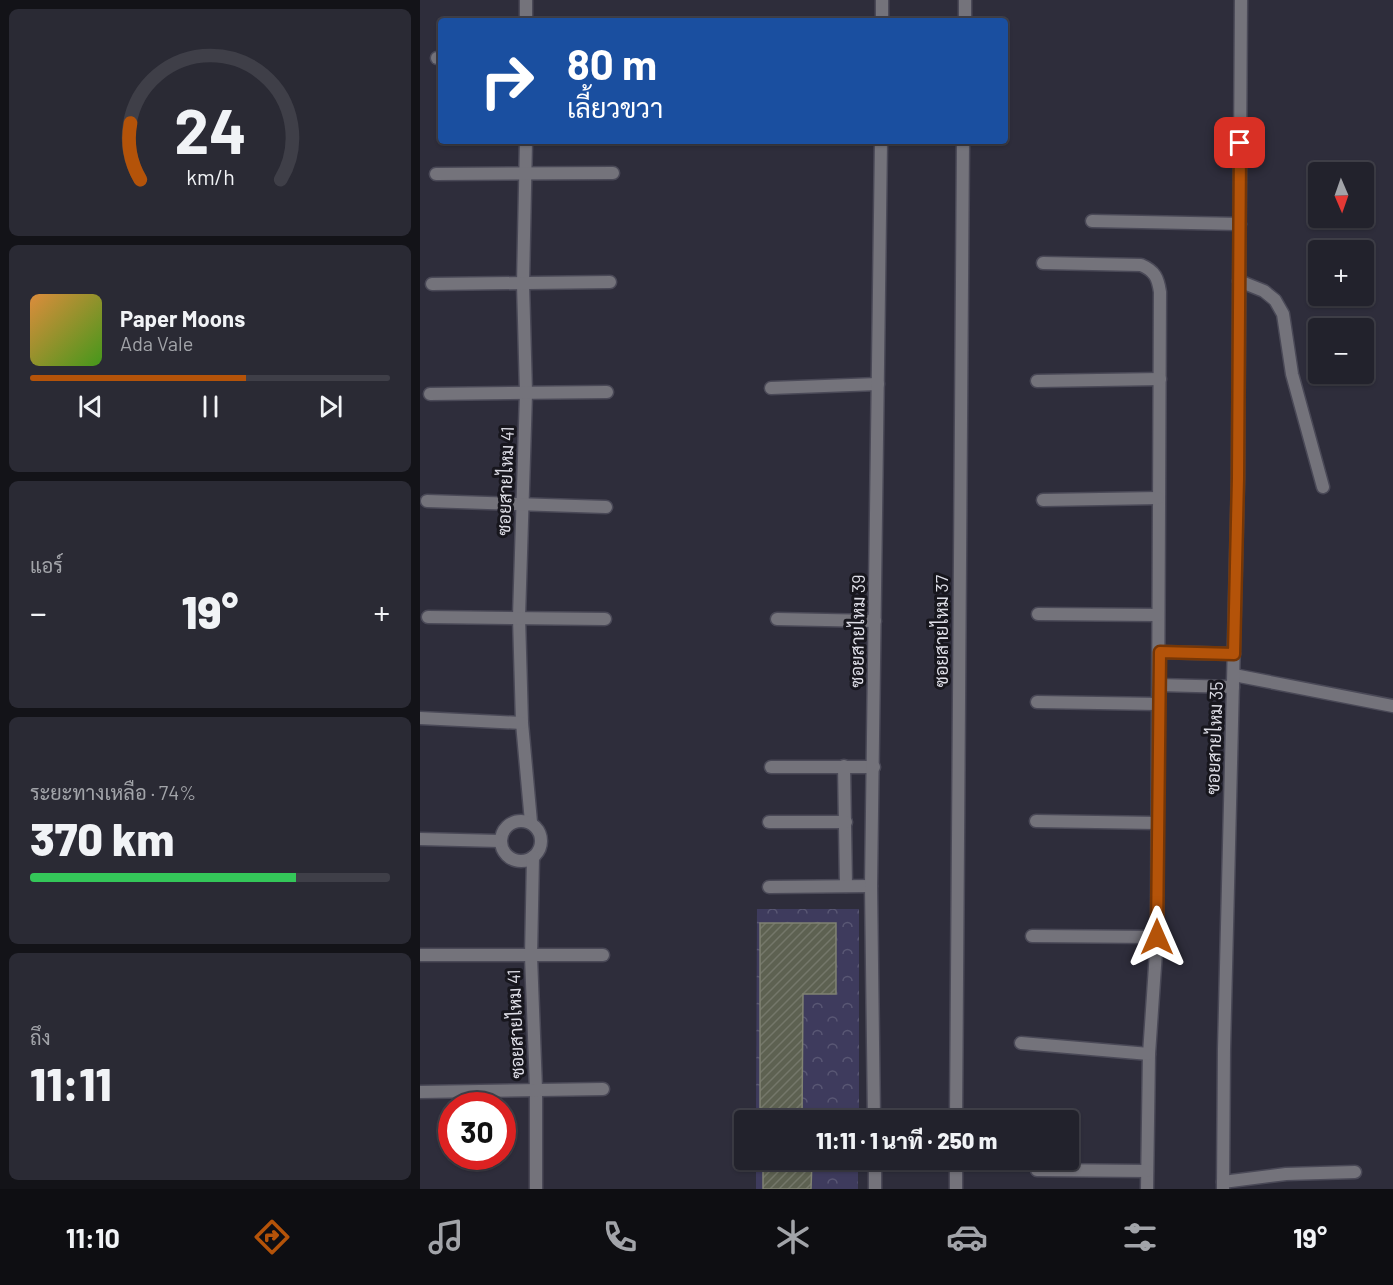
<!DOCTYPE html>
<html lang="th">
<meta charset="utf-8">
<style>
:root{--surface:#22222c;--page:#2a2a34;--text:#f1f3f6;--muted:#a2a4a9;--line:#3f3f48;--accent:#b45309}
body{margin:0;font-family:Barlow,Sarabun,sans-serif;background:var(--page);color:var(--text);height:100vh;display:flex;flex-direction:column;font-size:22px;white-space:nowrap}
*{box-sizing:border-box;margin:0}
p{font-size:20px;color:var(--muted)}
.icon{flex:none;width:33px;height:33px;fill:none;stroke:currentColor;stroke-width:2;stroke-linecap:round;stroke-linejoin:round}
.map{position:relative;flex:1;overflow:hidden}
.details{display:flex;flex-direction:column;gap:9px;padding:9px;background:#131318;width:420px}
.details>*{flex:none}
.banner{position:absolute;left:18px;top:18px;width:570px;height:126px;border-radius:6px;box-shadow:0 2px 4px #0004,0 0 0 2px var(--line);background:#1a4fa0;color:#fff;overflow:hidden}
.needle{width:39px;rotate:178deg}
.buttons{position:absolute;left:888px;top:162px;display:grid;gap:12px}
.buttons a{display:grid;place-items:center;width:66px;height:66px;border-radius:6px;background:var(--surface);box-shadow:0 2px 4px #0004,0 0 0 2px var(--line);font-size:30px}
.speed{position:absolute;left:18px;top:1092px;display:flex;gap:12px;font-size:30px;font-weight:700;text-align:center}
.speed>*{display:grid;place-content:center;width:78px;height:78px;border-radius:50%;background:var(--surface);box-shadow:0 2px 4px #0004,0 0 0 2px var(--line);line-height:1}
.speed .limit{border:9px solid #d22;background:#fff;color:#111}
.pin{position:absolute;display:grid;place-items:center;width:51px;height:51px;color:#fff;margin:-26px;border-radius:12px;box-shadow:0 3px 9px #0006}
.me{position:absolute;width:66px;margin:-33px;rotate:0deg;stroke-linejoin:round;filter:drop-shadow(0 0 4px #0008)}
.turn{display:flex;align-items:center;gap:21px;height:126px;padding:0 30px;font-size:27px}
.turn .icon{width:78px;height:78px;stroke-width:2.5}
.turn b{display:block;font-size:42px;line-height:51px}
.big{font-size:45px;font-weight:800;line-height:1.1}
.details .card{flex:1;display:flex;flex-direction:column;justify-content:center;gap:9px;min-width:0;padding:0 21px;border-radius:9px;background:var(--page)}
.details .dial{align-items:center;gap:0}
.dial svg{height:156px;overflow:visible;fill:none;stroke:var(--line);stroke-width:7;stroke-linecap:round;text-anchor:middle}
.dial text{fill:var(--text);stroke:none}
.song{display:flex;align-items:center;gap:18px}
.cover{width:72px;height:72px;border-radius:9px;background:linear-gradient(135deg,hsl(30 70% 55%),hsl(100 70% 35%))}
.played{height:6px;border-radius:3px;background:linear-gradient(90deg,var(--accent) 60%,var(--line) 60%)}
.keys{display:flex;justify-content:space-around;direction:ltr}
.heat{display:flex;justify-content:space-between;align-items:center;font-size:33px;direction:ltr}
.charge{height:9px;border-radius:4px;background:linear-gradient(90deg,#34c759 74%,var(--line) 0)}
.trip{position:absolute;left:314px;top:1110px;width:345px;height:60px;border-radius:6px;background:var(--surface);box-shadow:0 2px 4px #0004,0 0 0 2px var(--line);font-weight:800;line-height:60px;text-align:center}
.dock{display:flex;height:96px;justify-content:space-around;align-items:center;background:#0e0e12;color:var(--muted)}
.dock .icon{width:42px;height:42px}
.dock .selected{color:var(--accent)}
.dock b{font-size:27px;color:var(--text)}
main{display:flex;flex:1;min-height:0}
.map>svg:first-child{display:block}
.park{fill:url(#park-crowns)}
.building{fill:url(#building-hatch);stroke:#808373;stroke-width:1.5}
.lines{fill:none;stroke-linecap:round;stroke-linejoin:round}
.lane-casing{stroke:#4a4957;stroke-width:15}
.street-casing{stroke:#4a4957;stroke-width:15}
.lane{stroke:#74737b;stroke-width:12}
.street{stroke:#74737b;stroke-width:12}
.route-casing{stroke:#753606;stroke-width:15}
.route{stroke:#b45309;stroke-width:10}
.labels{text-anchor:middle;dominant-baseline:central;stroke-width:6;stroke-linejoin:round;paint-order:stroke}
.street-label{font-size:18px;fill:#dedee7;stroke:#17161d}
</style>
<main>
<section class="details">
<div class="card dial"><svg viewBox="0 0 100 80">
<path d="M14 69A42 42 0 1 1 86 69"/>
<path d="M14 69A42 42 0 0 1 9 40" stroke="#b45309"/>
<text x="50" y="56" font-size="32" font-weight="700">24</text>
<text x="50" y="72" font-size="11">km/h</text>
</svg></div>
<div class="card">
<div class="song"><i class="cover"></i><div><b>Paper Moons</b><p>Ada Vale</p></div></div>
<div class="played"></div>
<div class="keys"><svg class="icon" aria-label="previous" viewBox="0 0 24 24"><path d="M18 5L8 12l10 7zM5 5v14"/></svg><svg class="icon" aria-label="pause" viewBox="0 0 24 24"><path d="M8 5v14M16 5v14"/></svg><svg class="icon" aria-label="next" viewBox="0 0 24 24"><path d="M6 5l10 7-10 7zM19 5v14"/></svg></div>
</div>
<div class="card"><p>แอร์</p>
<div class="heat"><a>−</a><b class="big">19°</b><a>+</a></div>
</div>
<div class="card"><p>ระยะทางเหลือ · 74%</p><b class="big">370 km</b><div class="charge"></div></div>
<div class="card"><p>ถึง</p><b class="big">11:11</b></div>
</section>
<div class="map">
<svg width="973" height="1189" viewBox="0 0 973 1189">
<defs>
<pattern id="park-crowns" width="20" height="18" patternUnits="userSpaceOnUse" patternTransform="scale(1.5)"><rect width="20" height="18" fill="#3e3b5d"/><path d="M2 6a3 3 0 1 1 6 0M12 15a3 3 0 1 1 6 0" fill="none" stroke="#595774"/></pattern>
<pattern id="building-hatch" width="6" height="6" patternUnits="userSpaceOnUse" patternTransform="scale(1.5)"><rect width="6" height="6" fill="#5d6151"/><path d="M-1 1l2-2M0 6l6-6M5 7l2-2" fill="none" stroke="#74776a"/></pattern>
</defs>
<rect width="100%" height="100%" fill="#2e2d3b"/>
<g class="park">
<polygon points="337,909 439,909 439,1120 336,1120"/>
<rect x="336" y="1160" width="102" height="29"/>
</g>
<g class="building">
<polygon points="340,923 416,923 416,994 383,994 382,1120 340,1120"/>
<polygon points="343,1160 392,1160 391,1189 343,1189"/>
</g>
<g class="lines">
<defs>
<g id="lane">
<polyline points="672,221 820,224"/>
<polyline points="819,281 844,291 855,300 863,314 872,374 903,487"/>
<polyline points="351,388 458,384"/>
<polyline points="357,619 455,621"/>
<polyline points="814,675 973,706"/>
<polyline points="424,766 426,886"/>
<polyline points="351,767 454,767"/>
<polyline points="349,822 426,822"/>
<polyline points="349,887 451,886"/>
<polyline points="803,1182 866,1174 935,1172"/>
</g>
<g id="street">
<polyline points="106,0 106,21"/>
<polyline points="462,21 462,0"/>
<polyline points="545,21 545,0"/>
<polyline points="17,58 21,58"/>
<polyline points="106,141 103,284 106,393 99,617 102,723 111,822"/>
<polyline points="16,174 193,173"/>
<path d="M623,263L721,265C735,271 738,278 740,292L737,937L729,1054L727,1189"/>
<polyline points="12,284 190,282"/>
<polyline points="617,381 740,379"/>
<polyline points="10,394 187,392"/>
<polyline points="623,500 738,498"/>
<polyline points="7,501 186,507"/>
<polyline points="618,614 738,615"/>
<polyline points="8,617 185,619"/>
<polyline points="740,652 814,654"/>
<polyline points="739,685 813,687"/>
<polyline points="617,702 739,704"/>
<polyline points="0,718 102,723"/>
<circle cx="101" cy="841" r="20"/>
<polyline points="616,821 737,823"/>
<polyline points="0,839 80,841"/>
<polyline points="113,857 111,956 116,1089 116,1189"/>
<polyline points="612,936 737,937"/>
<polyline points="0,955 183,955"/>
<polyline points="601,1043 729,1054"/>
<polyline points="0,1092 183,1089"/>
<polyline points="454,1120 451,886 461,141"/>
<polyline points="536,1120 543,141"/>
<polyline points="455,1160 455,1189"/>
<polyline points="617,1170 727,1171"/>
<polyline points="536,1189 536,1160"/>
<polyline points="803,1189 804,1049 818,478 821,0"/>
</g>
</defs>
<use href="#lane" class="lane-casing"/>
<use href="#street" class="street-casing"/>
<use href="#lane" class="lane"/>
<use href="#street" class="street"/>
</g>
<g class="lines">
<defs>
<polyline id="route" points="737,937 740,652 814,654 818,478 820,143"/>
</defs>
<use href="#route" class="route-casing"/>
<use href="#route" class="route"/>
</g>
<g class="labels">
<g class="street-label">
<text transform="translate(85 481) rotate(-88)">ซอยสายไหม 41</text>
<text transform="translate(437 631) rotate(-89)">ซอยสายไหม 39</text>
<text transform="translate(521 631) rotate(-90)">ซอยสายไหม 37</text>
<text transform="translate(794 738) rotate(-88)">ซอยสายไหม 35</text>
<text transform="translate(95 1024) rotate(-92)">ซอยสายไหม 41</text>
</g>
</g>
</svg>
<div class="buttons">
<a><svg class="needle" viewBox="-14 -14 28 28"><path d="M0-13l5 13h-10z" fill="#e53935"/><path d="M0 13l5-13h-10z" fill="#a2a4a9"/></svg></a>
<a>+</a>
<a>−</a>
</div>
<div class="speed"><div class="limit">30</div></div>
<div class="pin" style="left:820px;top:143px;background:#d93025"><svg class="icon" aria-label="arrive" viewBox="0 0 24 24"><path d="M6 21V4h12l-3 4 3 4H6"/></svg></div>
<svg class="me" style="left:737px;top:937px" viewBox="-20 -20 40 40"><path d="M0-17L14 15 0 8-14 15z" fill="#b45309" stroke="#fff" stroke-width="4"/></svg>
<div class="trip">11:11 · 1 นาที · 250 m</div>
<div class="banner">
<div class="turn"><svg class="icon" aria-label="right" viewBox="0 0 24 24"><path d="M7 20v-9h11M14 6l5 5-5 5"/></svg><div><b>80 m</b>เลี้ยวขวา</div></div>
</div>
</div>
</main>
<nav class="dock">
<b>11:10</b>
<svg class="icon selected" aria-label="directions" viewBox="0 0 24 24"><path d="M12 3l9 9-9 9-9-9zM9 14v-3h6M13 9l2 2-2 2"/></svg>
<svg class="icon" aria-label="music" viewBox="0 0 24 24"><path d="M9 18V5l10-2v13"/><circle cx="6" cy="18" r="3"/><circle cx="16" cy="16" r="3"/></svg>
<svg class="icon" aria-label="phone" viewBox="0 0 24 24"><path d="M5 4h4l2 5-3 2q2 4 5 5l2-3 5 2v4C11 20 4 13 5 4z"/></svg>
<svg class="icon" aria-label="climate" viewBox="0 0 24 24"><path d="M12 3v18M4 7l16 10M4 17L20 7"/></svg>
<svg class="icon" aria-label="car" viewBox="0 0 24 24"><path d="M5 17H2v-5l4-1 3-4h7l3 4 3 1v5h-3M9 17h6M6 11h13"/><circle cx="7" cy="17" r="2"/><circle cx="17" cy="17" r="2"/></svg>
<svg class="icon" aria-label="filters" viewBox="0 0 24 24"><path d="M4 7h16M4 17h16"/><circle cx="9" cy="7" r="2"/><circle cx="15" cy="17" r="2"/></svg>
<b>19°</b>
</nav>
